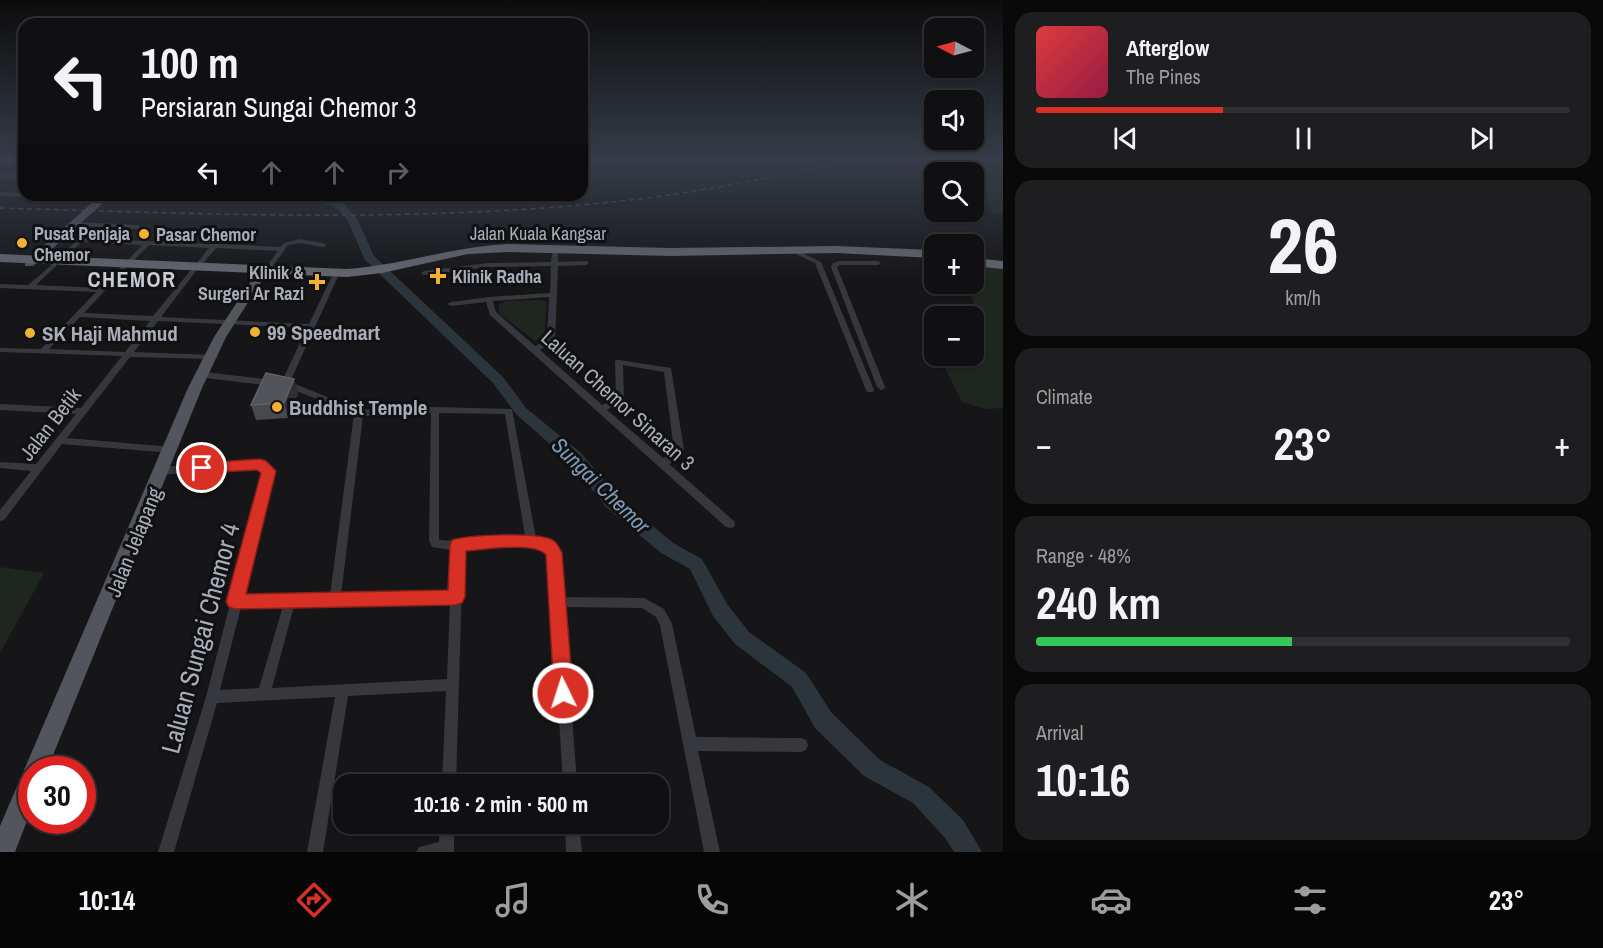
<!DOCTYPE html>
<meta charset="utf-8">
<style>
:root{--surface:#101012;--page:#1e1e20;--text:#f1f3f6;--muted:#9c9d9f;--line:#303032;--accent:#d93025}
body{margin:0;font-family:"Archivo Narrow",sans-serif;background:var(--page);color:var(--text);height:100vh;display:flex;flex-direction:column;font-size:22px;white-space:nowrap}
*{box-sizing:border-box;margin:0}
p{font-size:20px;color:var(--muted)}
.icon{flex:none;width:33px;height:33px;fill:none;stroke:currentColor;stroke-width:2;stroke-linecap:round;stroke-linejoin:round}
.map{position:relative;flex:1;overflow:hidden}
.drawer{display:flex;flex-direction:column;gap:12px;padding:12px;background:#09090a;width:600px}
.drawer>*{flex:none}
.hud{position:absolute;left:18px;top:18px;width:570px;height:183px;border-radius:18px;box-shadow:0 2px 4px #0004,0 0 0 2px var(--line);background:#101012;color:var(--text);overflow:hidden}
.needle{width:39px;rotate:276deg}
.fabs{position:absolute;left:924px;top:18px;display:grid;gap:12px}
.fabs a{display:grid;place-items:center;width:60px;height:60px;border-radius:12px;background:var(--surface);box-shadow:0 2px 4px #0004,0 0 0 2px var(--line);font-size:30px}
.speed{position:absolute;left:18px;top:756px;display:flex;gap:12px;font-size:30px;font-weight:700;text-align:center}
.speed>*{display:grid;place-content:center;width:78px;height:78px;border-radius:50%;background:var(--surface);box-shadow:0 2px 4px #0004,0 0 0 2px var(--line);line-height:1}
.speed .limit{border:9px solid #d22;background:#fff;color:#111}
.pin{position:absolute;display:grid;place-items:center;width:51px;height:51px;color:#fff;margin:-26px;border:3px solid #fff;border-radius:50%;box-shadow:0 2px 6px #0007}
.me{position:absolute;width:66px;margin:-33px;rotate:356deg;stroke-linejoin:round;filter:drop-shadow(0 0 4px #0008)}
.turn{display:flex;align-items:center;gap:21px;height:126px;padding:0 24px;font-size:27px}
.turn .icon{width:78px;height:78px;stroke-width:2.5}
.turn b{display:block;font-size:42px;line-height:51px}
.lanes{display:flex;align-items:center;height:57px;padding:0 24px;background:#0003;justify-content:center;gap:30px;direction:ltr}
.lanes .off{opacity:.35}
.big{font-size:45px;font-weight:800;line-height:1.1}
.drawer .card{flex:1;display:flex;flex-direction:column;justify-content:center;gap:9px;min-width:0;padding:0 21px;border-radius:18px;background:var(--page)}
.drawer .dial{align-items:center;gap:0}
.dial b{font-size:78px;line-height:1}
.song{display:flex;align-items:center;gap:18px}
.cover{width:72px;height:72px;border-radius:9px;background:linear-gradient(135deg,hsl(0 70% 55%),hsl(340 70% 35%))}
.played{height:6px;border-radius:3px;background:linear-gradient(90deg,var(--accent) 35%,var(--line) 35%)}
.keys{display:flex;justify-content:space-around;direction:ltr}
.heat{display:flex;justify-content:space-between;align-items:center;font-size:33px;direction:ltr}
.charge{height:9px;border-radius:4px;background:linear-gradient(90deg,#34c759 48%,var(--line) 0)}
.trip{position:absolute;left:333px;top:774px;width:336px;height:60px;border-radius:18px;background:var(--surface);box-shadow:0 2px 4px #0004,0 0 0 2px var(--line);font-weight:800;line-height:60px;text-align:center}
.menu{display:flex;height:96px;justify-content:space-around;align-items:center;background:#060607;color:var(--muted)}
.menu .icon{width:42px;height:42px}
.menu .active{color:var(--accent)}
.menu b{font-size:27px;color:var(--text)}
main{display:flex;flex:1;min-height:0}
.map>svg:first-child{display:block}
.green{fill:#1e261f}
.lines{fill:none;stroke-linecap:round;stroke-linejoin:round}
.river{fill:#2c353c;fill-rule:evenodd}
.street{fill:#37383d;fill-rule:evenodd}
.primary{fill:#53555c;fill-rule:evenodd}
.highway{fill:#63666e;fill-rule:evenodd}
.rail{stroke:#4a4c52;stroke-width:1.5;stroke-dasharray:5 4;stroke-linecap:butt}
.wall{fill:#47494d}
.shaded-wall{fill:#2f3033}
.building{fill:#525359;stroke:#5f6168;stroke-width:1.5}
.route{fill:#d93025;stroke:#8d1f18;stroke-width:1.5}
.poi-dot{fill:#f2b134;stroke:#111113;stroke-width:2}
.labels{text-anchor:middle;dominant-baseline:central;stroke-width:6;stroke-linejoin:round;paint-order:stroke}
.far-poi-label{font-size:18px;font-weight:bold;fill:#a8adb8;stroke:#111113;text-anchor:start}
.far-street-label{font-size:18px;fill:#a8adb8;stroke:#111113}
.poi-label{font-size:21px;font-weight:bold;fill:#a8adb8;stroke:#111113;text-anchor:start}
.street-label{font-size:21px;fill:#a8adb8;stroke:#111113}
.far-district-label{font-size:22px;font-weight:bold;letter-spacing:1.5px;fill:#c9ccd4;stroke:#111113}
.water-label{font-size:22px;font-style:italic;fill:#7f9bb3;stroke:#111113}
.near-street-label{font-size:26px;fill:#a8adb8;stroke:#111113}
</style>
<main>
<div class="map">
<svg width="1003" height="852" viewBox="0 0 1003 852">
<rect width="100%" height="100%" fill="#161618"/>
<g class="green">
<polygon points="965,161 1003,161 1003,214 993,214 974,177 974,172 971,172"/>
<polygon points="974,262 1003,265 1003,408 986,409 962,402 939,356 974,356 974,322 979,318 967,284 974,284"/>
<polygon points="504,301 541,300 547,302 544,340 535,341 499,313 499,304"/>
<polygon points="0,567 44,573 0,653"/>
</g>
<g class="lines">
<g class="river">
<polygon points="0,161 6,161 0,167"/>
<rect x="0" y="173" width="24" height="6"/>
<polygon points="194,195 316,195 343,203 357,219 374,256 503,377 526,408 581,453 618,497 673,543 702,559 727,604 749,632 806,673 831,712 880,760 929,787 963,820 982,852 954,852 945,838 913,803 864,776 815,728 792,687 735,644 713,616 690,569 661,553 606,507 569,461 516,414 493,383 365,260 347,219 336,207 316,201 199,198"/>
</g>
<g class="street">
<polygon points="0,192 24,193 24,195 27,195 24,197 0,196"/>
<polygon points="34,195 103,196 106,198 103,200 37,197"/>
<polygon points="76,222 137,225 140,227 137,229 78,226 72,231 68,231 68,229"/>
<polygon points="226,229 229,231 219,244 280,247 284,243 299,239 323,243 326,245 323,247 299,243 288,245 269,271 267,272 264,270 278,251 216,248 199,268 197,269 194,267 209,248 149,245 129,265 127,266 124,264 142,245 82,242 58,263 56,262 56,260 75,242 55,241 52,239 55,237 212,244 224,230"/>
<polygon points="798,251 821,262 874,390 873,392 867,392 866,390 815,263 796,254 796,252"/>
<path d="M555,252L558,254V262L586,261L589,263L586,265L558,266L555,341L540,350L602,405L616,398L615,362L616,360H619L671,368L684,450L680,457L669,464L734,521L735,524L734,527L730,528L726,527L490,315L486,302L451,306L447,304L451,302L489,297L550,293L551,266L488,267L424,275L421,273L424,271L488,263L551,262L552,254ZM549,297L547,340L535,346L496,312L493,301ZM623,365L664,372L674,450L673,453L663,458L607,410L624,399Z"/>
<polygon points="840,261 878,261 881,263 878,265 840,265 837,267 885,387 884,389 881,390 877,387 831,267 833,263"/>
<path d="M54,263L56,264V266L36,285L100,288L121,267H125L126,268L84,313L153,316L191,270L193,269L196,271L161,317L309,324L334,272L335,271H339L340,272L290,382L360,410L435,407L512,409L536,538C545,541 554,544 559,553L563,597L644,598L664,609L672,624L696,737L801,738L806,740L808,745L806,750L801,752L698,751L720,852H704L660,625L656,617L642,608L564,607L577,784H563L549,555C546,553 544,550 541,549C524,539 483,547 463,549L456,784H442L446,691L348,696L323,852H307L335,697L217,703L174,852H158L206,697L264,472L258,468L159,475L156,473L154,471L156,469L159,467L260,461L263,462L274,471L243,597L330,595L354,414L289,388L205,378L201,375L205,372L282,381L307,328L158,321L134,352L214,355L218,357L214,359L130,357L67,438L172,447L175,448L177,450L175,452L172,453L62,444L4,520L0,521V510L31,471L0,468V462L36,464L76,414L0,410V404L81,408L122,356L0,352V348L41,349L96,292L0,288V284L28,285ZM80,317L150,321L125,352L49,349ZM431,413L429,540L432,547L452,550L451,592L341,595L363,416ZM439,413L505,414L525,536C496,535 468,543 439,540ZM450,602L447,679L272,688L294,606ZM283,606L259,688L220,690L241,607Z"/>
<polygon points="440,824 454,824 454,852 416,852 419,847 439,842"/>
<polygon points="565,824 579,824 582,852 566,852"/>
</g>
<g class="primary">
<polygon points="101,195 112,195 33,266 25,266 25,262"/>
<polygon points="267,267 273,270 265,276 226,337 202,388 47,770 32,770 32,808 15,852 0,852 0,826 188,388 214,337 257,272"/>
</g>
<g class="highway">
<path d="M508,244L671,248L836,246L934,250V258L836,253L671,256L508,252L468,254L382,273L347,277L0,262V254L347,269C402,265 451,247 508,244Z"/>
<polygon points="974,258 1003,261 1003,269 974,266"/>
</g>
<path class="rail" d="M0,208C213,214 427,224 639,199C710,190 779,176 849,161"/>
</g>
<polygon class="wall" points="298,394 288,418 256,420 251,405"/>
<polygon class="shaded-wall" points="294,379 298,394 288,418 284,403"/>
<polygon class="building" points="266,373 294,379 284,403 251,405"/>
<linearGradient id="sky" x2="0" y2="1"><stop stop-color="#0c0c0d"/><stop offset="0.57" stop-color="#363c48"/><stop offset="1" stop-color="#363c48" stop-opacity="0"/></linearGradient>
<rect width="1003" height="280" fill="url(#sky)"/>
<path class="route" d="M260,459L266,461L276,471L246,594L448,590L450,545L452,540C469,535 540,531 554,541C558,544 560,549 562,553L573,693L570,700L563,703L557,700L554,693L546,555C535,541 484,550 466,551L465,597L462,603L456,605L235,609L229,607L226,602L261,473L257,470L202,473L195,468L202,463Z"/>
<g class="poi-dot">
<circle cx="144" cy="234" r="6"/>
<circle cx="22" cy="243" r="6"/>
<path d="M435 267h6v6h6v6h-6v6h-6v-6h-6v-6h6z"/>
<path d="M314 273h6v6h6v6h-6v6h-6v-6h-6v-6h6z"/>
<circle cx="255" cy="332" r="6"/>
<circle cx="30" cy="333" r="6"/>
<circle cx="277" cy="407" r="6"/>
</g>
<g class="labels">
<g class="far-poi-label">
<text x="34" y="233">Pusat Penjaja<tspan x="34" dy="21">Chemor</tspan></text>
<text x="156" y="234">Pasar Chemor</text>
<text x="304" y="272" text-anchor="end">Klinik &amp;<tspan x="304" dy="21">Surgeri Ar Razi</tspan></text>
<text x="452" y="276">Klinik Radha</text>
</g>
<g class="far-street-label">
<text x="538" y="233">Jalan Kuala Kangsar</text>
</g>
<g class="poi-label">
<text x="267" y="332">99 Speedmart</text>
<text x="42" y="333">SK Haji Mahmud</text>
<text x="289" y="407">Buddhist Temple</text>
</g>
<g class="street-label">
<text transform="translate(618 400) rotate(42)">Laluan Chemor Sinaran 3</text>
<text transform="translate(50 424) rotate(-52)">Jalan Betik</text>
<text transform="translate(134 542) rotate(-68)">Jalan Jelapang</text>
</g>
<g class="far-district-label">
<text x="132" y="279">CHEMOR</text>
</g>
<g class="water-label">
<text transform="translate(601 485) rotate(44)">Sungai Chemor</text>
</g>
<g class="near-street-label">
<text transform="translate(200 638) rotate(-75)">Laluan Sungai Chemor 4</text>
</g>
</g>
</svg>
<div class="fabs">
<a><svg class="needle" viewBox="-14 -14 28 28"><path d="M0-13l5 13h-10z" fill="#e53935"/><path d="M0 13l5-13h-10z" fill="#9c9d9f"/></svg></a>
<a><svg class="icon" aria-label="sound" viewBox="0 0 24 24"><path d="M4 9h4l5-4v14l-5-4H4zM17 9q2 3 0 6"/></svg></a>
<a><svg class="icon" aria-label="search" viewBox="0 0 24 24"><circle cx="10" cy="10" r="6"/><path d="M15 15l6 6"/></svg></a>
<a>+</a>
<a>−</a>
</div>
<div class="speed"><div class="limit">30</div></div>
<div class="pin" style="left:202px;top:468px;background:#d93025"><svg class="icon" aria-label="arrive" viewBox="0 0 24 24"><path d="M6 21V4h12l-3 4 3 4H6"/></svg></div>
<svg class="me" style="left:563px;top:693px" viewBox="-20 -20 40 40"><circle r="17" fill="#d93025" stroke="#fff" stroke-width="3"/><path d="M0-11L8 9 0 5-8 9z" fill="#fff"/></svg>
<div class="trip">10:16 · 2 min · 500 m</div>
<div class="hud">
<div class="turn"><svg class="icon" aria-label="left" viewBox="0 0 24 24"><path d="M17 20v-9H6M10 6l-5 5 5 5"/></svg><div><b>100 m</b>Persiaran Sungai Chemor 3</div></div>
<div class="lanes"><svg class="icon" aria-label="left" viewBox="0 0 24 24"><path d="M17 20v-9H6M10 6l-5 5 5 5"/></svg><svg class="icon off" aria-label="ahead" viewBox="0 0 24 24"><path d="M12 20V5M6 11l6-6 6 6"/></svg><svg class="icon off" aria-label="ahead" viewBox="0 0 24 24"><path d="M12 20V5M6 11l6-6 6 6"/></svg><svg class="icon off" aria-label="right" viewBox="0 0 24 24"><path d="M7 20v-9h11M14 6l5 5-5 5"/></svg></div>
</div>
</div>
<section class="drawer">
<div class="card">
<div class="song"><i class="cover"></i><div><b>Afterglow</b><p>The Pines</p></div></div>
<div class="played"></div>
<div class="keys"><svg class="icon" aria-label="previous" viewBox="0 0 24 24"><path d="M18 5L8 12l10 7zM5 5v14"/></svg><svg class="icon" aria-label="pause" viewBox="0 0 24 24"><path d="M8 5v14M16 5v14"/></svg><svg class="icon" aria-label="next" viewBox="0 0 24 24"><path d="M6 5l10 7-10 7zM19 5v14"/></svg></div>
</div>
<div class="card dial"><b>26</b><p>km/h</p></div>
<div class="card"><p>Climate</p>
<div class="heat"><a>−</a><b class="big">23°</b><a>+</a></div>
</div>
<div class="card"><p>Range · 48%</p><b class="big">240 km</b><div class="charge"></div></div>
<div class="card"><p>Arrival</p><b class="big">10:16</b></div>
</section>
</main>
<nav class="menu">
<b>10:14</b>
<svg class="icon active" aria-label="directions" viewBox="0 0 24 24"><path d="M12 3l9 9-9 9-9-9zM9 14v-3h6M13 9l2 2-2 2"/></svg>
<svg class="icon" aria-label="music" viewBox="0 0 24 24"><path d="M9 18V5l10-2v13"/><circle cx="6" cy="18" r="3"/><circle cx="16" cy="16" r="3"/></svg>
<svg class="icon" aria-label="phone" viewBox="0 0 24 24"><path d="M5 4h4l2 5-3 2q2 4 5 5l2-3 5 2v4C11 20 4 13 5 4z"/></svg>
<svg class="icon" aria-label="climate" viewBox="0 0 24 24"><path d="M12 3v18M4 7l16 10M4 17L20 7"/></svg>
<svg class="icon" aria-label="car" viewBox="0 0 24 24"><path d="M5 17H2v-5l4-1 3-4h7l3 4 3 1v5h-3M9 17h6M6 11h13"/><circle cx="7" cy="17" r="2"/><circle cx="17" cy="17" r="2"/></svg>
<svg class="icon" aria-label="filters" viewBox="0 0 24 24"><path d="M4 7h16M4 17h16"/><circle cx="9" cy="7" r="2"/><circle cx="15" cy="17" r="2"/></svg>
<b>23°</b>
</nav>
